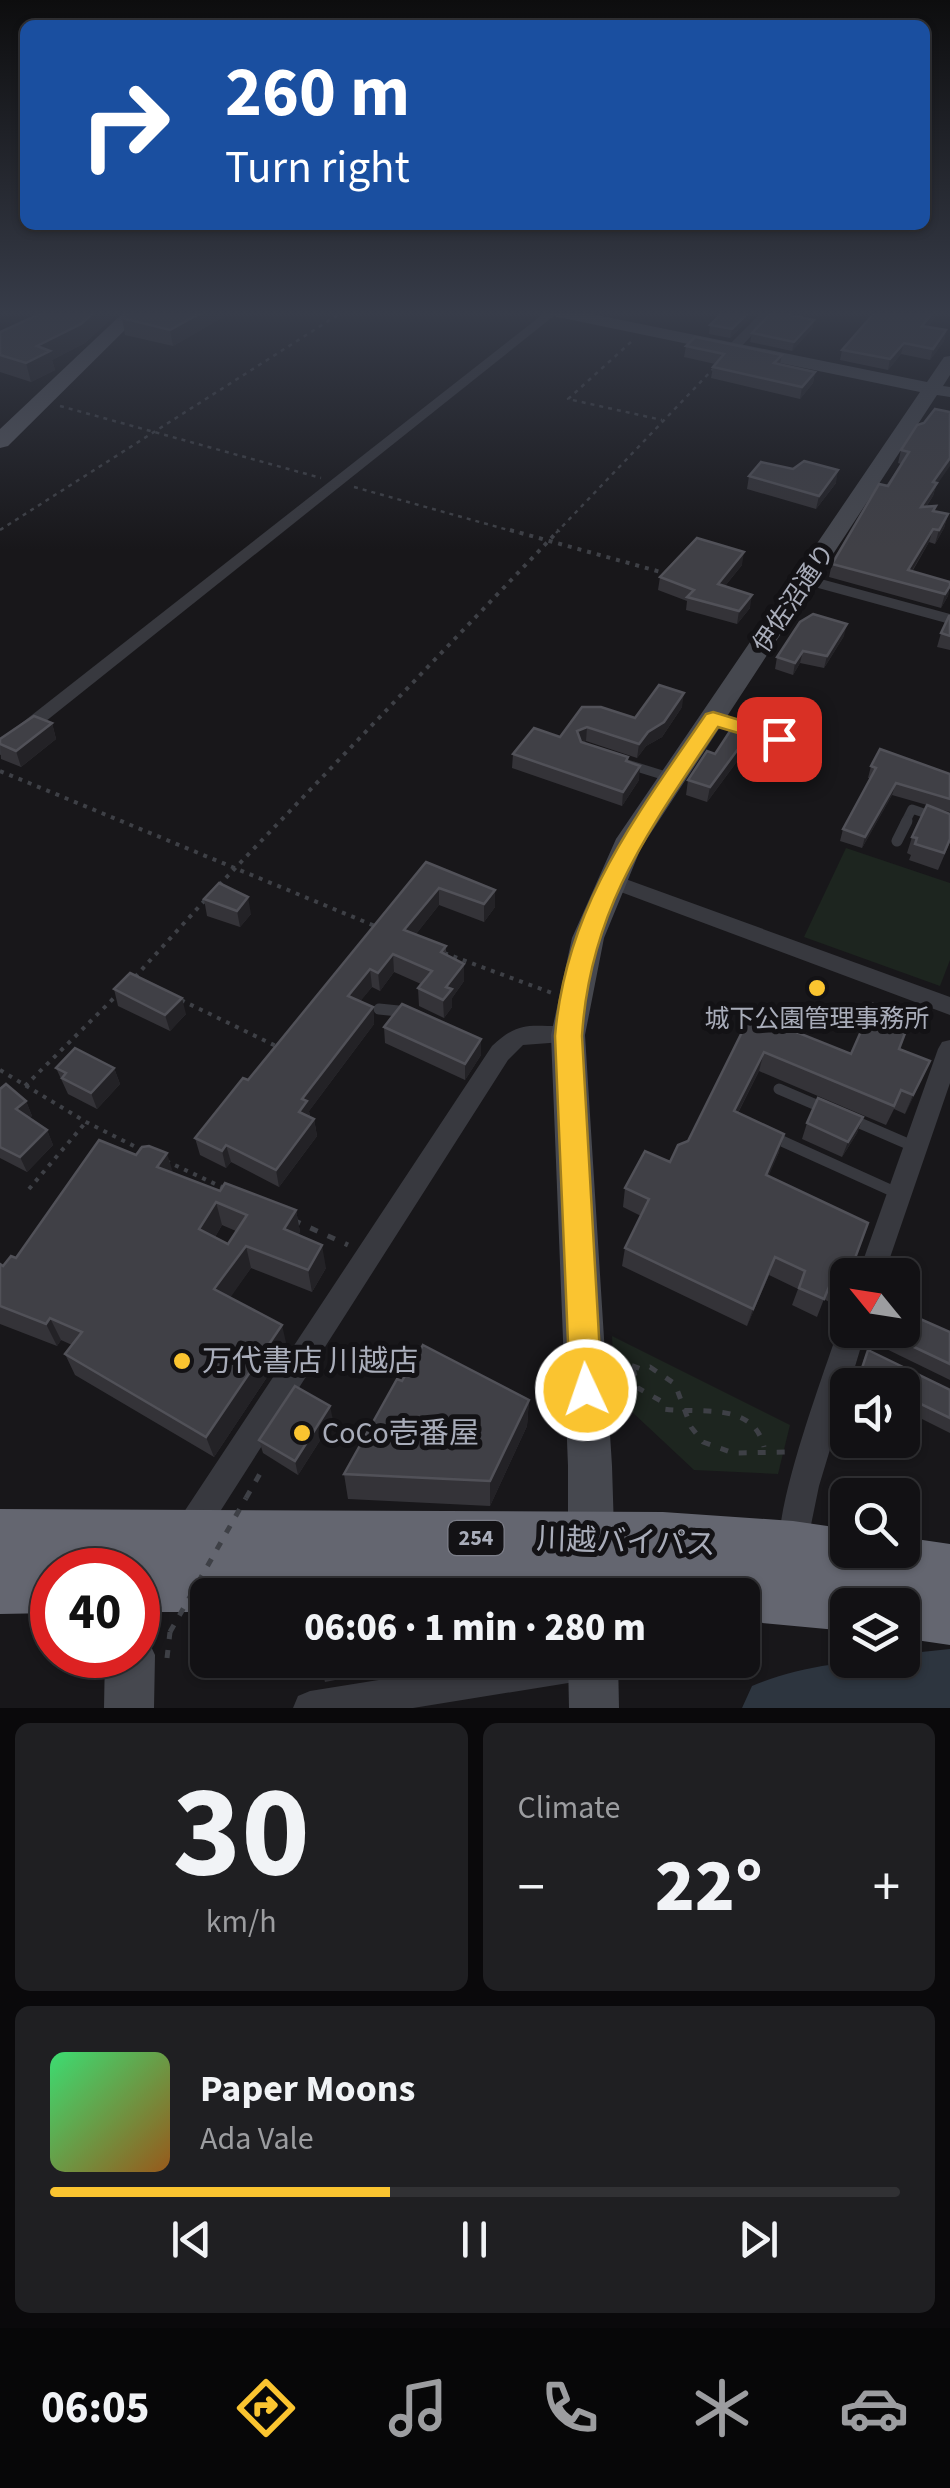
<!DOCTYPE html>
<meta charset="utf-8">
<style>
:root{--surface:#121114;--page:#1f1f22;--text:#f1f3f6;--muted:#9c9da0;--line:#313134;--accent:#fac430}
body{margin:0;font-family:"Source Sans 3","Noto Sans JP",sans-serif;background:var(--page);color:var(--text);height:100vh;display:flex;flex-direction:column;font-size:38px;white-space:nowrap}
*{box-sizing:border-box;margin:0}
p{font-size:32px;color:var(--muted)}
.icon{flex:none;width:55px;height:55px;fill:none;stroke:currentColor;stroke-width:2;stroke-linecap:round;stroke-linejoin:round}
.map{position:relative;height:1708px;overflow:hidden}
.details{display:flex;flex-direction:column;gap:15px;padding:15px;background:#0a090b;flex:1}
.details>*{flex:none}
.hud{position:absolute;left:20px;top:20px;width:910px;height:210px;border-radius:15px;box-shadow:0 2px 8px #0004,0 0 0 2px var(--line);background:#1a4fa0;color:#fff;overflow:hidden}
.needle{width:65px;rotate:300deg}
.fabs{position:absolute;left:830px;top:1258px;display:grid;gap:20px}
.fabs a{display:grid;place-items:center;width:90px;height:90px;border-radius:15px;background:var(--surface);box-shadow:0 2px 8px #0004,0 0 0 2px var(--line);font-size:50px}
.speed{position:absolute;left:30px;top:1548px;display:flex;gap:20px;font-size:50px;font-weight:700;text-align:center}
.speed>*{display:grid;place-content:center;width:130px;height:130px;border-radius:50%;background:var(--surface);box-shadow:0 2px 8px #0004,0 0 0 2px var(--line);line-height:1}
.speed .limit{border:15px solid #d22;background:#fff;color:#111}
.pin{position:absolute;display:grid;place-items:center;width:85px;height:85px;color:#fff;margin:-42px;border-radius:20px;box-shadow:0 5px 15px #0006}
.me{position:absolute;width:110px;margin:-55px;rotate:357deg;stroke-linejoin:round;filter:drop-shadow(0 0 8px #0008)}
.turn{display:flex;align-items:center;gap:35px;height:210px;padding:0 40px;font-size:45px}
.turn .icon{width:130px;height:130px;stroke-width:2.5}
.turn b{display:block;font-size:70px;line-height:85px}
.big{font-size:75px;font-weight:800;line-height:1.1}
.details .tile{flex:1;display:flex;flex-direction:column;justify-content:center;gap:15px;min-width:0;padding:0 35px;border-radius:15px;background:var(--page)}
.details .dial{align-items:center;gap:0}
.dial b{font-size:130px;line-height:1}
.song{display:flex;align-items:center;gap:30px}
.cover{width:120px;height:120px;border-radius:15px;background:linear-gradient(135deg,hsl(140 70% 55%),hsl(30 70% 35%))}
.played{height:10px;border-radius:5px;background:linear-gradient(90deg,var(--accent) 40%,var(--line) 40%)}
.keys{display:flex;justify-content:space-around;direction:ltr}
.heat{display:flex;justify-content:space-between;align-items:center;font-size:55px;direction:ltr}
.details .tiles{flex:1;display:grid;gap:15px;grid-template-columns:1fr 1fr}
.tile:last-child{grid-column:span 2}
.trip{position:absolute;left:190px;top:1578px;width:570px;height:100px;border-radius:15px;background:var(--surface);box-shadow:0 2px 8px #0004,0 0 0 2px var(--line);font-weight:800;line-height:100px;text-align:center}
.tabs{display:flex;height:160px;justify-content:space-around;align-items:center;background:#070708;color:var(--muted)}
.tabs .icon{width:70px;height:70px}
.tabs .current{color:var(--accent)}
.tabs b{font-size:45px;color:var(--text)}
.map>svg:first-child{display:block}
.green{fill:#1d251f}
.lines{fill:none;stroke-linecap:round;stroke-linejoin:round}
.river{fill:#2d353f;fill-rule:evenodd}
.path-far2{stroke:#3e4046;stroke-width:2.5;stroke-dasharray:4 5;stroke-linecap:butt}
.path-far1{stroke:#3e4046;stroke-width:4;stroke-dasharray:4 6;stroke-linecap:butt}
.path{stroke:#3e4046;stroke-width:5;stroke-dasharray:8 11;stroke-linecap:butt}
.lane-far1{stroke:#38393f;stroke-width:9}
.lane{stroke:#38393f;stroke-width:11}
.street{fill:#38393f;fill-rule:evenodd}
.secondary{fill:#46484f;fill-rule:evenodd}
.primary{fill:#54565e;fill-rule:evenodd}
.highway{fill:#646670;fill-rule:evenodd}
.path-bridge{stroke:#3e4046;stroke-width:5;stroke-dasharray:8 11;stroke-linecap:butt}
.wall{fill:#343338;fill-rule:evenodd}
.shaded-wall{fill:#232226}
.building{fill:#404046;stroke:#515158;stroke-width:2.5;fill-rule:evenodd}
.route{fill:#fac430;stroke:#a27f1f;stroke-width:2.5}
.poi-dot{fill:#fac430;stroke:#131215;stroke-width:4}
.labels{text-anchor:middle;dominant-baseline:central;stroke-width:10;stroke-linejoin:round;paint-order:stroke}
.shield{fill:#131215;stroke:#7c7e88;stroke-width:2.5}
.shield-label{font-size:22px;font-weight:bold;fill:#a9adba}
.street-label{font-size:25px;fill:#a9adba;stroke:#131215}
.poi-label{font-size:25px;fill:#a9adba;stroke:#131215}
.near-poi-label{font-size:30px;fill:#a9adba;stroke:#131215;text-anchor:start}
.near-street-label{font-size:30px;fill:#a9adba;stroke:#131215}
</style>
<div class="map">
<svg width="950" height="1708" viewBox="0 0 950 1708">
<rect width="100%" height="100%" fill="#18171a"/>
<g class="green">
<polygon points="846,848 950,883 950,960 940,986 804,937"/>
<polygon points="612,1336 790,1425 778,1474 694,1470 615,1396"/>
</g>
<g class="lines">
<path class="river" d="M950,1649V1708H742L752,1686C799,1666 851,1660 902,1660V1654Z"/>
<g class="path-far2">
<polyline points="631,342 568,399 662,420"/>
<polyline points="60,406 321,478"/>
<polyline points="354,487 519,533"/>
<polyline points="0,530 344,311"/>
<polyline points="556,533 714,368"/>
</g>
<g class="path-far1">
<polyline points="510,530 668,574"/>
<polyline points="0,771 375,926"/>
<polyline points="219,885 559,530"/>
<polyline points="444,953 552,993"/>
<polyline points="135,977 206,899"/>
<polyline points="181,1000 276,1046"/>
<polyline points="0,1070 86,1122 144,1151"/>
<polyline points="25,1086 118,994"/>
<polyline points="166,1161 226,1189"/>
<polyline points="29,1189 86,1122"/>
</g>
<g class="path">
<polyline points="293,1220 348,1245"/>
<polyline points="614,1359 641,1369 650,1367 675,1384 691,1427 703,1442 733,1453 788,1452"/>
<path d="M633,1368L638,1388L661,1401L664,1409C701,1414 753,1401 764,1447"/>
<polyline points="246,1498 261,1472 256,1469"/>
<polyline points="167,1658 170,1632"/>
</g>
<g class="lane-far1">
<polyline points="713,718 812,749"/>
<polyline points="627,764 672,778"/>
<polyline points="905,823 912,809 950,822"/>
</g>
<g class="lane">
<polyline points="946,821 950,822"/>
<polyline points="897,841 907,821"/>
<polyline points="379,1009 408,1012"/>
<polyline points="779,1089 828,1110"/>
<polyline points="848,1118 915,1147"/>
<polyline points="773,1137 899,1194"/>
</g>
<g class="street">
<polygon points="547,311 560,311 6,753 0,755 0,740"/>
<polygon points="763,311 775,311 737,351 729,351 729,345"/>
<polygon points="806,575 950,614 950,624 800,583 800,577"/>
<polygon points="609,873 950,997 950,1015 602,885 599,880"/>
<path d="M568,1026L576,1029L579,1035L576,1041L523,1045L508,1060L200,1543L189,1547L178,1543L174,1532L178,1521L492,1046C521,1019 530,1027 568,1026Z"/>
<polygon points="950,1040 950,1083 884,1275 858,1275 938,1049 942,1042"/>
<path d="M848,1318V1330H866L819,1486L804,1559L793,1564L782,1559C767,1523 824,1374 838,1330L842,1321Z"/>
<polygon points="503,1660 610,1662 605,1674 593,1679 413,1708 293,1708 298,1696 310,1691"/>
</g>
<g class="secondary">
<polygon points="545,311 577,311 927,382 944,357 950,356 950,375 943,386 950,387 950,397 937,395 641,848 604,938 585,1035 612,1466 616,1595 568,1595 568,1466 551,1035 572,938 616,839 920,392 553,316"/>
<polygon points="138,1633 147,1638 155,1655 154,1708 104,1708 105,1655 138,1655"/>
<polygon points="568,1660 618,1660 619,1708 569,1708"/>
</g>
<polygon class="primary" points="125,311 144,311 8,446 0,448 0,429"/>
<polygon class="highway" points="0,1509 663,1512 793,1521 848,1529 848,1550 902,1550 902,1537 950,1544 950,1645 902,1638 902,1605 848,1605 848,1631 742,1621 742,1595 208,1595 208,1612 138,1612 138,1570 52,1570 52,1613 0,1614"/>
<polyline class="path-bridge" points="170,1632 246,1498"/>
</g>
<g class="wall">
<polygon points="129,311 224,311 225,316 173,346 125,335 122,318"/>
<polygon points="715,311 758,311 730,338 709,334 710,325 723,313"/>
<polygon points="876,311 940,311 928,327 946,330 944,341 930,360 901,354 888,370 840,360 842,350"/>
<polygon points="116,314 85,343 52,360 55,370 31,382 0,372 0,332"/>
<polygon points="795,316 814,320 812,329 792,351 750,342 752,333"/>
<polygon points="686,346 782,355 780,364 815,372 813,383 800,399 711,378 713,367 715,364 684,357"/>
<polygon points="917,425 936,486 933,496 926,507 935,511 948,514 944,528 935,544 929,542 912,572 950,582 948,596 941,608 829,577 832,564 901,464 898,463 901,450"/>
<polygon points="749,476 836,483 816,509 747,489"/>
<polygon points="742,565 725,586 750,608 737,624 686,610 687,601 658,590 660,577"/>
<polygon points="950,616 950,650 937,647 941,633"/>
<polygon points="844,636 824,668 800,663 793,675 775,669 777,657"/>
<polygon points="582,707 635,718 682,707 662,737 646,746 637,758 586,741 582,743 628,757 628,762 639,780 622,806 512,768 513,754 560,737"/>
<polygon points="738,719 758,741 748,758 741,756 707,802 686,795 688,780 715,754"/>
<polygon points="52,723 56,739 21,767 1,759 0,739"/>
<polygon points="871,766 950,774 950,812 932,807 950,842 938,870 909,860 911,855 907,853 912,837 927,805 892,795 862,848 840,841 843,829 870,778 868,778"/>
<polygon points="426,862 495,907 484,922 439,905 416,934 446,946 446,954 464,964 464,981 452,998 452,1007 444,1018 419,1006 418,988 421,984 394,972 380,991 372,987 360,1001 373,1007 374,1024 309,1111 310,1117 314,1119 317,1136 279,1187 231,1162 226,1168 200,1155 195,1138 248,1080"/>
<polygon points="204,899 251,914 240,927 207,916"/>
<polygon points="114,989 186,1014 170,1031 118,1006"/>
<polygon points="751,1014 851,1054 898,1025 899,1049 930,1061 905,1114 894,1109 886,1125 759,1071 738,1113 779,1152 768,1176 848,1278 836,1306 824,1299 817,1317 792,1305 798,1289 769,1275 747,1326 622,1266 625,1248 641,1216 623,1207 625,1188 670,1162 688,1141"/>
<polygon points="384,1027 481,1039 481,1055 465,1080 385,1043"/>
<polygon points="56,1068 114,1068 120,1084 97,1109 68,1094"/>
<polygon points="0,1089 26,1101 32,1116 29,1118 47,1130 53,1145 27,1172 0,1158"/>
<polygon points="863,1117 857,1133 842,1157 802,1139 807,1123"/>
<path d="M173,1173L220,1191L296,1210L300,1232L298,1235L326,1268L312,1292L251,1268L230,1297L287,1347L214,1457L75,1375L65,1354L72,1345L61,1340L57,1346L0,1324V1264L3,1266ZM222,1225L236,1231L228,1244L215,1237Z"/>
<polygon points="873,1330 950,1332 950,1380 870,1341"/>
<polygon points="868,1350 950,1390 950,1433 902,1409 902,1385 855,1385"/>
<polygon points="402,1381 529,1400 527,1426 490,1506 348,1499 344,1474"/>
<polygon points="333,1420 298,1475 263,1453 259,1440"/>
<polygon points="322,1660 412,1660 412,1665 325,1682 322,1671"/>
</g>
<g class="shaded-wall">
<polygon points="96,311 116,311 116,314 85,343 52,360 55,370 31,382 26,363 37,346"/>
<polygon points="204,311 224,311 225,316 173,346 170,330"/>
<polygon points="750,311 758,311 730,338 732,329"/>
<polygon points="934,311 940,311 920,336 922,326"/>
<polygon points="814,320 812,329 792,351 794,342"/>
<polygon points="946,330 944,341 930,360 933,349"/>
<polygon points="904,343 901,354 888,370 890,359"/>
<polygon points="815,372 813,383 800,399 802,387"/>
<polygon points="950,458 950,466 936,486 933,496 917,520 921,507 933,482"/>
<polygon points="838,470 836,483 816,509 819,496"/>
<polygon points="948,514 944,528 935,544 939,530"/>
<polygon points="933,529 929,542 904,584 908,570"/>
<polygon points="744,552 742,565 716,597 718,584"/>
<polygon points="950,586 948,596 941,608 945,594"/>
<polygon points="752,595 750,608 737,624 739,611"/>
<polygon points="847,624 844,636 824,668 827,656"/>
<polygon points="803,651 800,663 793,675 795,663"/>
<polygon points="684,693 682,707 662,737 646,746 637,758 639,744"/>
<polygon points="52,723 56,739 21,767 16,751"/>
<polygon points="761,726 758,741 748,758 751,743"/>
<polygon points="587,727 586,741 576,746 577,731"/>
<polygon points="744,741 741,756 707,802 710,787"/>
<polygon points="640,766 639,780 622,806 623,792"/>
<polygon points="896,783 892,795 862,848 865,837"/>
<polygon points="439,888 439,905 405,948 404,930"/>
<polygon points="495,890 495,907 484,922 484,904"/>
<polygon points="248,897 251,914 240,927 237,911"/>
<polygon points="393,954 394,972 380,991 378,973"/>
<polygon points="464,964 464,981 452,998 452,1007 444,1018 443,1000 446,987"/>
<polygon points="370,969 372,987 350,1014 348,996"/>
<polygon points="182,998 186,1014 170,1031 165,1015"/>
<polygon points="373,1007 374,1024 309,1111 310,1118 299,1112 302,1099"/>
<polygon points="481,1039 481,1055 465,1080 465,1064"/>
<polygon points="764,1052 759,1071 729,1130 734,1111"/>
<polygon points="930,1061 922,1080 905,1114 913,1095"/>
<polygon points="114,1068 120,1084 97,1109 91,1093"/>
<polygon points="26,1101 32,1116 22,1124 16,1109"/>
<polygon points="863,1117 857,1133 842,1157 848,1142"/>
<polygon points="314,1119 317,1136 279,1187 276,1170"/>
<polygon points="47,1130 53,1145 27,1172 20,1157"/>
<polygon points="784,1134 779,1152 761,1194 766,1175"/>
<polygon points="226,1145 231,1162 226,1168 222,1151"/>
<polygon points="167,1153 174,1176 157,1167"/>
<polygon points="216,1202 222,1225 206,1252 199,1229"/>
<polygon points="296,1210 300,1232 288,1251 284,1229"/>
<polygon points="322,1245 326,1268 312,1292 308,1270"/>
<polygon points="246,1246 251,1268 221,1311 214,1289"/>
<polygon points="775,1257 769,1275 747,1326 753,1309"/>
<polygon points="50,1318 61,1340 57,1346 46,1324"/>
<polygon points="282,1325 287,1347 214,1457 206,1437"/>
<polygon points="529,1400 527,1426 490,1506 490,1481"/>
<polygon points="330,1406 333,1420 298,1475 295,1461"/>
</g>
<g class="building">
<polygon points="46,311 96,311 81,324 37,346 50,351 26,363 0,355 0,332"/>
<polygon points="129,311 204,311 170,330 122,318"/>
<polygon points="724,311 750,311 732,329 710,325"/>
<polygon points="773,311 793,311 790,315 814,320 794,342 752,333"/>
<polygon points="876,311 934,311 922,326 946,330 933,349 904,343 890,359 842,350"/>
<polygon points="695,337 782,355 774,363 815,372 802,387 713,367 724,354 686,346"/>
<polygon points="935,409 950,412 950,458 933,482 937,483 921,507 936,506 933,511 948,514 939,530 933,529 908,570 950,582 950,586 945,594 832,564 879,484 888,486 909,452 901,450 917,425 924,423"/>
<polygon points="804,461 838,470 819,496 749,476 761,462 793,469"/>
<polygon points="697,538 744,552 718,584 752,595 739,611 687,597 694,590 660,577"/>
<polygon points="813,614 847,624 827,656 803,651 795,663 777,657 800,622"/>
<polygon points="949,616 950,616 950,636 941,633"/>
<polygon points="659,685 684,693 664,722 648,732 639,744 587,727 577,731 581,742 628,757 626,761 640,766 623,792 513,754 534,728 560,737 582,707 601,707 635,718"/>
<polygon points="34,716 52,723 16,751 0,744 0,739"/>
<polygon points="738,719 761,726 751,743 744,741 710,787 688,780 707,751 715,754"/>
<polygon points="880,749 950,774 950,799 896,783 865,837 843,829 876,768 871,766"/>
<polygon points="927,805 950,814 950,839 944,853 915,844 917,838 912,837"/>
<polygon points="426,862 495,890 484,904 439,888 404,930 446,946 441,952 464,964 446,987 452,989 443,1000 418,988 432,971 393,954 378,973 370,969 348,996 373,1007 302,1099 307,1101 299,1112 314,1119 276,1170 226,1145 222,1151 195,1138 243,1078 248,1080"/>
<polygon points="219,883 248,897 237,911 204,899"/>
<polygon points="130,973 182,998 165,1015 114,989"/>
<polygon points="402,1004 481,1039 465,1064 384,1027"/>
<polygon points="873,1004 902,1015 898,1025 907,1028 899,1049 930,1061 913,1095 901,1090 894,1106 764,1052 734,1111 784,1134 766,1175 868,1223 844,1288 831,1282 824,1299 799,1288 805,1271 775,1257 753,1309 625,1248 649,1199 625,1188 645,1151 670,1162 678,1145 688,1141 751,1014 851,1054"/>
<polygon points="75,1048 114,1068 91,1093 62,1078 66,1073 56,1068"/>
<polygon points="6,1084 26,1101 16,1109 47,1130 20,1157 0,1147 0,1089"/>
<polygon points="818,1098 863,1117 848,1142 807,1123"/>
<path d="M99,1140L136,1155L142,1147L149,1146L167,1153L157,1167L220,1191L225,1183L296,1210L284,1229L322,1245L308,1270L246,1246L214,1289L282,1325L206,1437L65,1354L82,1332L50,1318L46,1324L0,1306V1264L3,1266L11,1256L16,1258ZM216,1202L247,1215L228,1244L199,1229Z"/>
<polygon points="902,1311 950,1332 950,1364 878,1330 902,1330"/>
<polygon points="423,1345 529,1400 490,1481 344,1474 397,1379 402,1381"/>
<polygon points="868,1350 950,1390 950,1418 902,1395 902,1385 882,1385 860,1374"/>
<polygon points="295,1386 330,1406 295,1461 259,1440"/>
<polygon points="322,1660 382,1660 322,1671"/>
</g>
<linearGradient id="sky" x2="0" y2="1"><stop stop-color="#0d0d0e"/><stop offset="0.57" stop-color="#373c49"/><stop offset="1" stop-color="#373c49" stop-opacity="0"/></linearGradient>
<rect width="950" height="550" fill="url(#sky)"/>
<path class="route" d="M713,712L786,734L789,739L779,745L718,727C650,829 590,908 582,1036L602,1390L598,1402L586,1406L574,1402L570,1390L555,1036C566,906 635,818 706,714Z"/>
<g class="poi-dot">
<circle cx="817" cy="988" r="10"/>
<circle cx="182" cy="1361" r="10"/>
<circle cx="302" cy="1433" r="10"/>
</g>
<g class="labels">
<rect class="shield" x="448.5" y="1521" width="55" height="34" rx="8"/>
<g class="shield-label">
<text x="476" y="1538">254</text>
</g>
<g class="street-label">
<text transform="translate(794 598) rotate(-56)">伊佐沼通り</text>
</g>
<g class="poi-label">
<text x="817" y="1019">城下公園管理事務所</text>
</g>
<g class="near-poi-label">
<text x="202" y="1361">万代書店 川越店</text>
<text x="322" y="1433">CoCo壱番屋</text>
</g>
<g class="near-street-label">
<text transform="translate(626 1542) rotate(2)">川越バイパス</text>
</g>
</g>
</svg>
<div class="fabs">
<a><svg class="needle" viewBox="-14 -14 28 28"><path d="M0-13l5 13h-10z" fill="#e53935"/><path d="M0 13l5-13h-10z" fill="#9c9da0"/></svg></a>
<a><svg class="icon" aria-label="sound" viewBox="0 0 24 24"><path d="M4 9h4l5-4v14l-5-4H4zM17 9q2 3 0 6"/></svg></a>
<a><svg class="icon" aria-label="search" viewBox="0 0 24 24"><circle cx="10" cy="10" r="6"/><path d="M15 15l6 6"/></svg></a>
<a><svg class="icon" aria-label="layers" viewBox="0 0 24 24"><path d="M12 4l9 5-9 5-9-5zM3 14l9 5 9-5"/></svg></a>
</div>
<div class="speed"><div class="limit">40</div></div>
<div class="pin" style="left:779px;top:739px;background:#d93025"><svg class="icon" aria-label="arrive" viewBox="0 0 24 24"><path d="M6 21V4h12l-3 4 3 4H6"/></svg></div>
<svg class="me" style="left:586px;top:1390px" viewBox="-20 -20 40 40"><circle r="17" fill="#fac430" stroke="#fff" stroke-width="3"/><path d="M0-11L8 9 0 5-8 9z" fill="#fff"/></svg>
<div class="trip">06:06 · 1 min · 280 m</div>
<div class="hud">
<div class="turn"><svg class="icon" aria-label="right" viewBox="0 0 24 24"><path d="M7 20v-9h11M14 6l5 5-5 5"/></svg><div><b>260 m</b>Turn right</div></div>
</div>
</div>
<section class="details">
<div class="tiles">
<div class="tile dial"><b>30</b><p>km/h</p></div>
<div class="tile"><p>Climate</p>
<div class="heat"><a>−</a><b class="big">22°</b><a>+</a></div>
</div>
<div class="tile">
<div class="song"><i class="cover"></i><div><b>Paper Moons</b><p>Ada Vale</p></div></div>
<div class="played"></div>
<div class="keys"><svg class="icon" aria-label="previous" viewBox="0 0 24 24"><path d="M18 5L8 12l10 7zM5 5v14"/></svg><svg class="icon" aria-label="pause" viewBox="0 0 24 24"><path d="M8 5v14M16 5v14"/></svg><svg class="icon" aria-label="next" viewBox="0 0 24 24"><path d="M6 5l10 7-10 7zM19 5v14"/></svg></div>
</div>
</div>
</section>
<nav class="tabs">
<b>06:05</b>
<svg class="icon current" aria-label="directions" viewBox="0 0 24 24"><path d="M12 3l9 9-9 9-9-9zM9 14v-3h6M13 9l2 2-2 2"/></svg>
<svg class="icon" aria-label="music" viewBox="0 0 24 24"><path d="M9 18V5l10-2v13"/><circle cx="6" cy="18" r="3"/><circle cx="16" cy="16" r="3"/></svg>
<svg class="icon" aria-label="phone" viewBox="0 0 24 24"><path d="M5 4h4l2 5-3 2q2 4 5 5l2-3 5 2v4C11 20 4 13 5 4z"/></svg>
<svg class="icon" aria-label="climate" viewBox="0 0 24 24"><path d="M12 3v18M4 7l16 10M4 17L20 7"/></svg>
<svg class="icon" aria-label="car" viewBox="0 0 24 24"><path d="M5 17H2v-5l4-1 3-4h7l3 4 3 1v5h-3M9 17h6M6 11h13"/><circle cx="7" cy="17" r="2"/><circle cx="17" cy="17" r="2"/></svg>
</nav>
